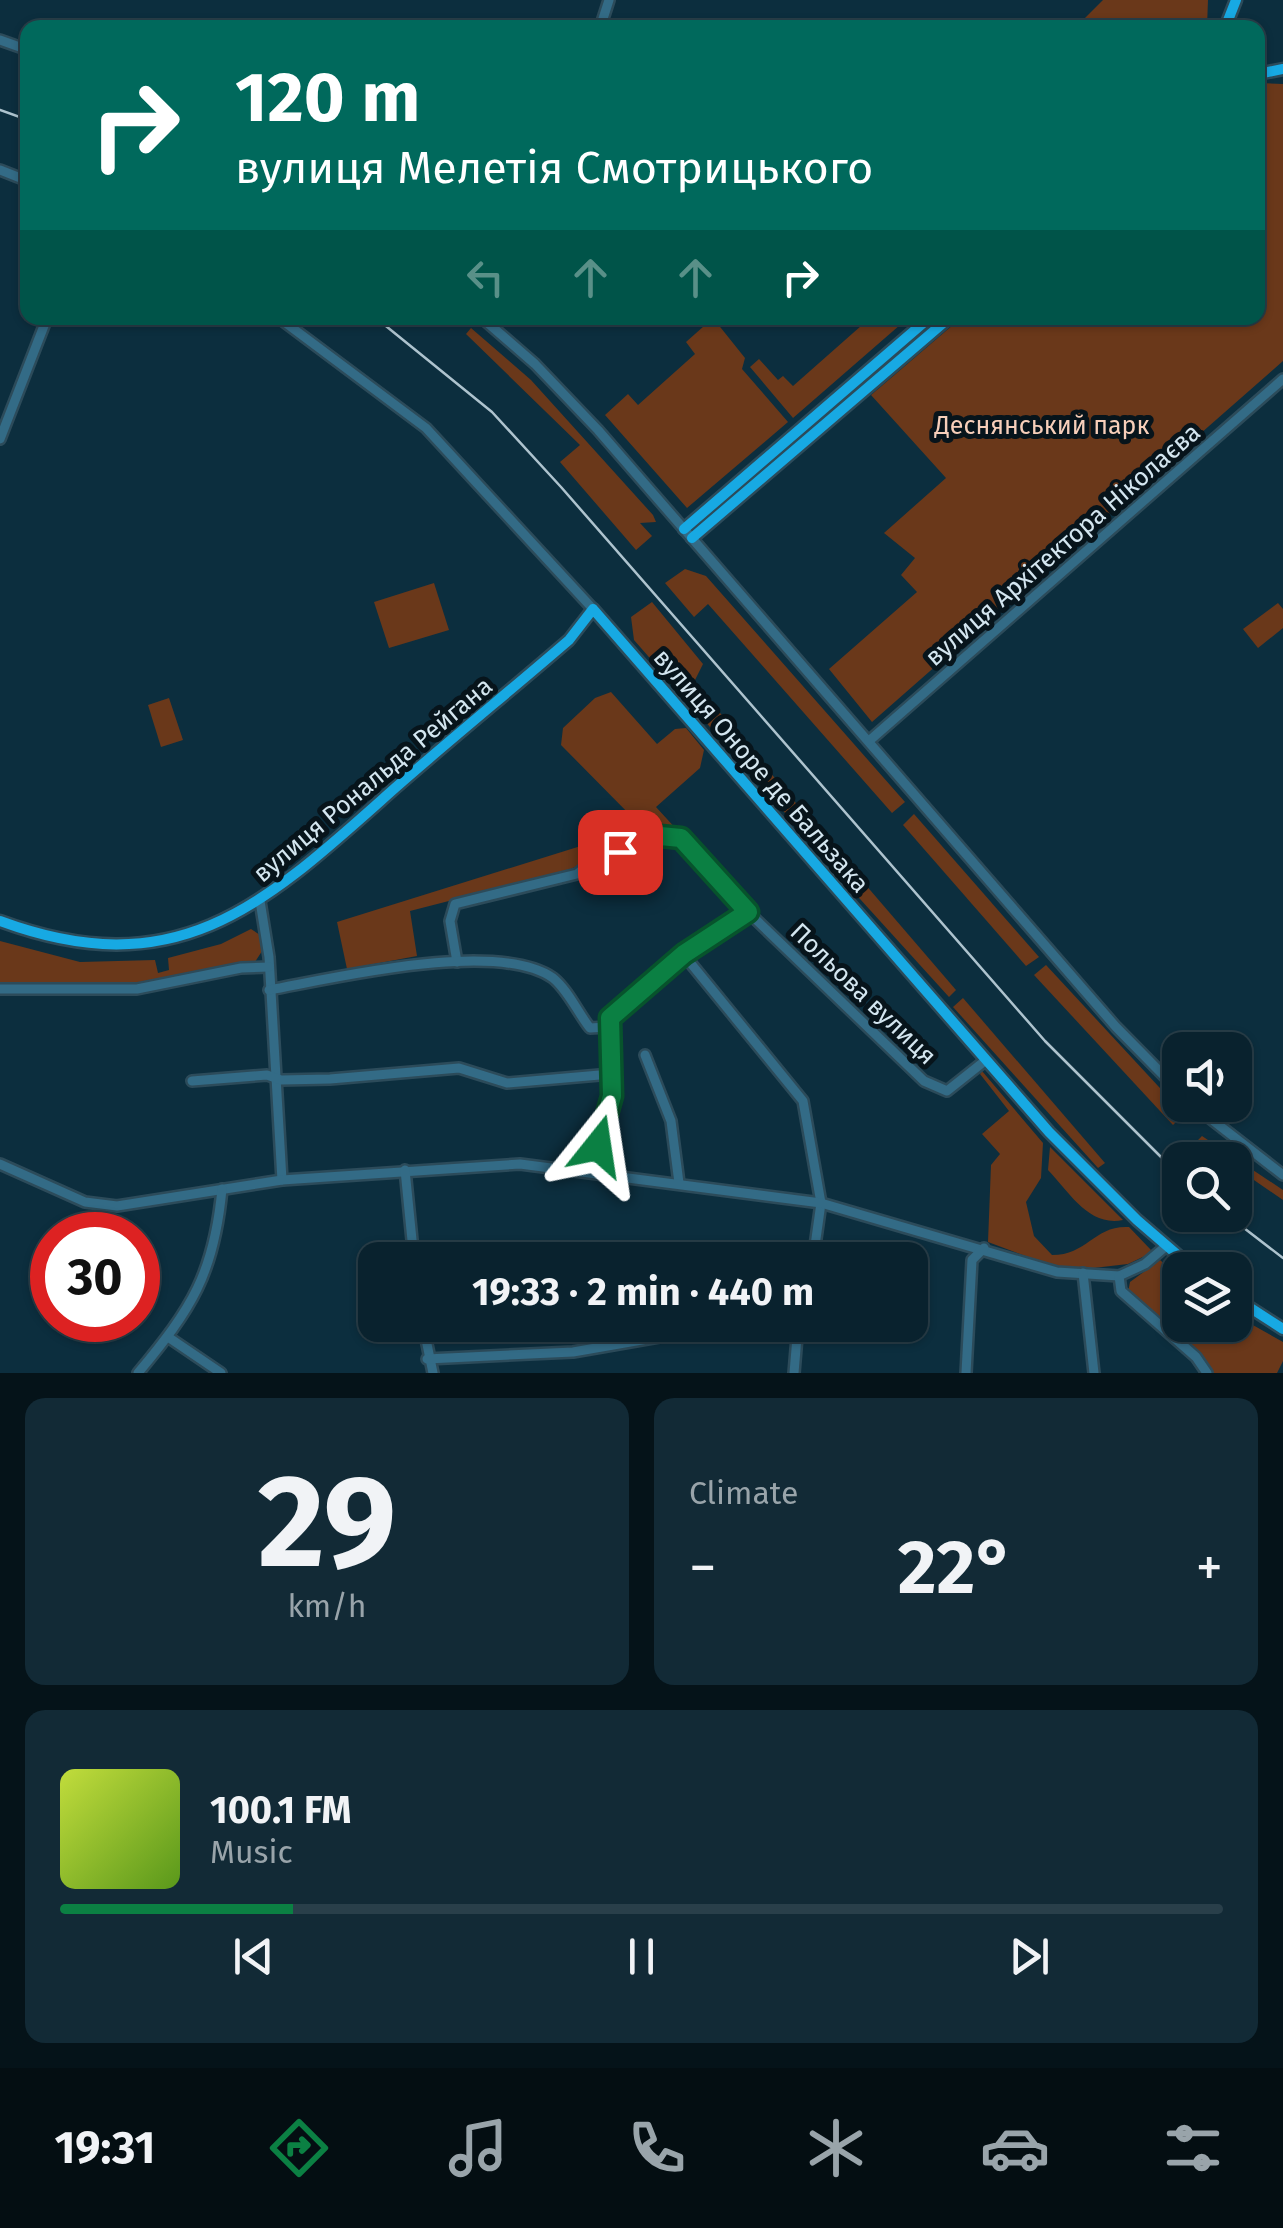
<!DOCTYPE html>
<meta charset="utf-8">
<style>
:root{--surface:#09222e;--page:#122a36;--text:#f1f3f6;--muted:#99a4aa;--line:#293f4a;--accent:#0b8043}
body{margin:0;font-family:"Fira Sans",sans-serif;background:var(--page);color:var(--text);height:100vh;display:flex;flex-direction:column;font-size:38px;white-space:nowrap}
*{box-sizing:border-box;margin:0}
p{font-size:32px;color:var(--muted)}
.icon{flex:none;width:55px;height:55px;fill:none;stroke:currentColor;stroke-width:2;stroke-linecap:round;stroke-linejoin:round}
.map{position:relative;height:1373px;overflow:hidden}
.sheet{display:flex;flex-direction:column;gap:25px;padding:25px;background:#051319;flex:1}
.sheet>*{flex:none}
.banner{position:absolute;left:20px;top:20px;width:1245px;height:305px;border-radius:20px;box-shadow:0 2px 8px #0004,0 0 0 2px var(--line);background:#00695c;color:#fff;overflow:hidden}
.buttons{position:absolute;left:1162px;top:1032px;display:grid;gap:20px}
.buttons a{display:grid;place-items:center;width:90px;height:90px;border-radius:20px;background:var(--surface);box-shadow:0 2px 8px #0004,0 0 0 2px var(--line);font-size:50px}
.speed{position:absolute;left:30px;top:1212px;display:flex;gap:20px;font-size:50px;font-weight:700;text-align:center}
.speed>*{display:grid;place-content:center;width:130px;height:130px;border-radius:50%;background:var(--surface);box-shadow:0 2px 8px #0004,0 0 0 2px var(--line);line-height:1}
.speed .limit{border:15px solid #d22;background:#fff;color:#111}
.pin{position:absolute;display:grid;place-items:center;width:85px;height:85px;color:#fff;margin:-42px;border-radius:20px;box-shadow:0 5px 15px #0006}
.me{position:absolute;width:110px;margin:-55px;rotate:15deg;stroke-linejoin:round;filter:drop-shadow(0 0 8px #0008)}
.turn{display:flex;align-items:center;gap:35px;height:210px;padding:0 50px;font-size:45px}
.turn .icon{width:130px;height:130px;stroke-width:2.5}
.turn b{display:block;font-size:70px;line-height:85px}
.lanes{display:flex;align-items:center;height:95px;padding:0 50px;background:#0003;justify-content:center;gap:50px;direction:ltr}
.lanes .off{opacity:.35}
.big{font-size:75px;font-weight:700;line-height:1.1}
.sheet .widget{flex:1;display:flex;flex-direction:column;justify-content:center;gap:15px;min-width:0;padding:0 35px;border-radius:20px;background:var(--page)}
.sheet .dial{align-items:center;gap:0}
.dial b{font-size:130px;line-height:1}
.song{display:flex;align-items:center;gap:30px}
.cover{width:120px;height:120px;border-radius:15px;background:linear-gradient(135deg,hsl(70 70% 55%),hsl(90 70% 35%))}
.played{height:10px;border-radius:5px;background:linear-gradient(90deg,var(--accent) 20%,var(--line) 20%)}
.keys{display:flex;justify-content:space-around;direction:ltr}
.heat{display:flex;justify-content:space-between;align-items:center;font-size:55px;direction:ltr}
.sheet .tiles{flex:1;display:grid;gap:25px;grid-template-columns:1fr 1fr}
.widget:last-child{grid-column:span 2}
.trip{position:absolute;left:358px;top:1242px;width:570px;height:100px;border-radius:20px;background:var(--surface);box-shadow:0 2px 8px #0004,0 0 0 2px var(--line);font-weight:700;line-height:100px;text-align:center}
.tab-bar{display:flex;height:160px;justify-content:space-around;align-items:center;background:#040e12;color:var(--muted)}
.tab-bar .icon{width:70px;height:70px}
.tab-bar .current{color:var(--accent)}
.tab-bar b{font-size:45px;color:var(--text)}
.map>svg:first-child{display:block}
.green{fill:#6a381a}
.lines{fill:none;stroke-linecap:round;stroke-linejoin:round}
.minor-casing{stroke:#2c4b5a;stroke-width:14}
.major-casing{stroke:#2c4b5a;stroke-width:15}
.minor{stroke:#336b86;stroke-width:9}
.major{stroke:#17a9e3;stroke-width:10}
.tram{stroke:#aec3ce;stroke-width:2.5}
.route-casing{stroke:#07532c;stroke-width:25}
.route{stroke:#0b8043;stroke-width:18}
.labels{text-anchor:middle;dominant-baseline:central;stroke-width:10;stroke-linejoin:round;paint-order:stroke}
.park-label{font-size:25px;fill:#f7cfba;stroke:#07141b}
.street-label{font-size:25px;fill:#d4e6f0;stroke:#07141b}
</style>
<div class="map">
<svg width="1283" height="1373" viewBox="0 0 1283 1373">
<rect width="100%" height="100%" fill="#0c2e3e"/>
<g class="green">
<polygon points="1103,0 1208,0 1207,27 1093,27 1085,18"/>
<polygon points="1258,83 1283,84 1283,361 872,722 829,669 917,592 901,575 915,558 884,533 946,478 871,395 961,318 1258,318"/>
<polygon points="713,318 745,358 742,369 788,422 687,508 605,415 628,394 638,405 695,354 686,342"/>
<polygon points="870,318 908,318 793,418 750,367 759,359 778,380 783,376 793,386"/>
<polygon points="471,328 531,380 653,515 656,522 640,523 652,536 636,550 560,462 580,445 466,334"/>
<polygon points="685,569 706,576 905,802 892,813 708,604 694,617 665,583"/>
<polygon points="434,583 449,630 389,648 374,602"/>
<polygon points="652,602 703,664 694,682 832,846 820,853 634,640 631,617"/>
<polygon points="1278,603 1283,609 1283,628 1258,648 1243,629"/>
<polygon points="611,692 657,744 675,729 686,728 704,750 700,768 656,807 678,831 658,831 566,871 410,911 417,956 347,969 337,922 616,835 637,822 561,745 563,728 595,698"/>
<polygon points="169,698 183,740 161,747 148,705"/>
<polygon points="914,814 1039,957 1026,966 903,825"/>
<polygon points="840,855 956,990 949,997 831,867"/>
<polygon points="251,929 263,937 264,948 253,965 136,987 0,987 0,941 80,962 155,960 158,973 169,970 168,958 221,944"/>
<polygon points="1046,965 1184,1114 1173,1125 1034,975"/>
<polygon points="963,998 1105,1163 1098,1168 953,1007"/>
<path d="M982,1071L1043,1143L1041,1178L1026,1202L1034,1236L1052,1255C1088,1255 1094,1225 1129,1227L1151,1250L1149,1254L1128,1264L1076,1270L1057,1268L988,1242L991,1165L1000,1154L982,1134L1009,1111L980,1074Z"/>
<polygon points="1202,1136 1283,1190 1283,1200 1235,1167 1235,1160 1225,1160 1197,1141"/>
<path d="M1050,1147L1123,1220C1089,1227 1070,1193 1048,1170Z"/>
<polygon points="1160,1260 1180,1278 1180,1325 1235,1325 1235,1315 1283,1342 1283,1361 1277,1373 1213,1373 1200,1352 1128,1292 1130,1282"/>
</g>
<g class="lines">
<defs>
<g id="minor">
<polyline points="600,28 609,0"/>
<polyline points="0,40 28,50"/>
<polyline points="0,170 28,181"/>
<polyline points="279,318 426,428 593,609"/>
<polyline points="482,318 535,364 598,430 1116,1027 1180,1092"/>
<polyline points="0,439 47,318"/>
<polyline points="869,741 1283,379"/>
<polyline points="260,901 269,957 282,1180"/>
<polyline points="684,955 803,1101 821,1203 813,1260"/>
<polyline points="457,962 450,921 455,904 577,874 593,861 660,836 681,839 748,912 924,1081 947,1091 986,1060"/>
<polyline points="0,989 137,989 241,968 269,967"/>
<path d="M269,990C335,978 497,939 553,978C568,990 578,1013 590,1028L607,1027"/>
<polyline points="645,1055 671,1121 679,1183"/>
<polyline points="192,1081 267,1075 281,1080 330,1079 459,1068 507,1083 611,1074"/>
<polyline points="1193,1105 1283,1175"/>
<polyline points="0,1164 85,1202 117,1206 282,1180 520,1164 821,1203 1057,1272 1119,1276 1145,1264 1165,1247"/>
<polyline points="405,1170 414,1260"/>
<polyline points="590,1172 612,1095 609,1018 684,955 748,912"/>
<polyline points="1083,1273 1094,1373"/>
<polyline points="1119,1276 1121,1291 1196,1357 1207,1373"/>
<polyline points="423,1325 433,1373"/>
<polyline points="168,1337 221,1373"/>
<polyline points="427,1359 573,1352 682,1333 775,1325"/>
<path d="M138,1373C192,1308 214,1274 222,1189"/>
<polyline points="794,1373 798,1325"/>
<polyline points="966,1373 972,1260 984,1248"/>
</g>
<g id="major">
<polyline points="1225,28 1236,0"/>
<polyline points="1258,74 1283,69"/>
<polyline points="684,529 929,318"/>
<polyline points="692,538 949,318"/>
<path d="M0,921C181,988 268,901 395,788C452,738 511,690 569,640L593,609L1049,1132L1137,1220L1195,1270"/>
<polyline points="1235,1298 1283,1329"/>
</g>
</defs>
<use href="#minor" class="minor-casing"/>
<use href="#major" class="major-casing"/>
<use href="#minor" class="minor"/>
<use href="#major" class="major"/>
<g class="tram">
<polyline points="0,110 28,120"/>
<polyline points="376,318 492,412 561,487 1045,1041 1180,1176"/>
<polyline points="1227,1215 1283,1258"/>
</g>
</g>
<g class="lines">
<defs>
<polyline id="route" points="598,1146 612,1096 610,1018 684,954 748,912 681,838 660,836 620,852"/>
</defs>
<use href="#route" class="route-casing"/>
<use href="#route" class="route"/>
</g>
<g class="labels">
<g class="park-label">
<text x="1042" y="426">Деснянський парк</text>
</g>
<g class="street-label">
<text transform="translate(1063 545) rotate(-41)">вулиця Архітектора Ніколаєва</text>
<text transform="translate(761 771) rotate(49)">вулиця Оноре де Бальзака</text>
<text transform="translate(373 780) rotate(-40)">вулиця Рональда Рейгана</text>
<text transform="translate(863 994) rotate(44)">Польова вулиця</text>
</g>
</g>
</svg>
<div class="buttons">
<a><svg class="icon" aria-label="sound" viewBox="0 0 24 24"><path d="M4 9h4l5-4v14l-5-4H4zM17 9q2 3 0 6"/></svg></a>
<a><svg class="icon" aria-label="search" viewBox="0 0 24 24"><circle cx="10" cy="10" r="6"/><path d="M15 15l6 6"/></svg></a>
<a><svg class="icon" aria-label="layers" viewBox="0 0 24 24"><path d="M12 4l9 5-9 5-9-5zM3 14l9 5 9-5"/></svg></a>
</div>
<div class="speed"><div class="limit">30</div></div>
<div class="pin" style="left:620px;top:852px;background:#d93025"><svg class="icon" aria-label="arrive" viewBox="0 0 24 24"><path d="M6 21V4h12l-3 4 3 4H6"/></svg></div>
<svg class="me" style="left:598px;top:1146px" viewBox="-20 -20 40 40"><path d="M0-17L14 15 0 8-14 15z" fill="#0b8043" stroke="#fff" stroke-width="4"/></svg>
<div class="trip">19:33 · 2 min · 440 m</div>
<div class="banner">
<div class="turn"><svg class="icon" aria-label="right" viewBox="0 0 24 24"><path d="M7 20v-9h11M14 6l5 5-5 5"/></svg><div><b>120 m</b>вулиця Мелетія Смотрицького</div></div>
<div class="lanes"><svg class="icon off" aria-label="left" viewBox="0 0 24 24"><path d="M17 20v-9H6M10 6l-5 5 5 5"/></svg><svg class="icon off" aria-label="ahead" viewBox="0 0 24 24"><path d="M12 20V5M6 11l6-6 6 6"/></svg><svg class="icon off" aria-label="ahead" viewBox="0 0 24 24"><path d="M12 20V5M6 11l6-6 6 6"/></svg><svg class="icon" aria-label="right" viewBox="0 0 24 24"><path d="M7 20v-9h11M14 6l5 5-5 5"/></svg></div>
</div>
</div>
<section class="sheet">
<div class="tiles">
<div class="widget dial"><b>29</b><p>km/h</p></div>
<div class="widget"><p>Climate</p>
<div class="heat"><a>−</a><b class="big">22°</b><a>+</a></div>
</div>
<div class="widget">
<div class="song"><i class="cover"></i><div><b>100.1 FM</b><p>Music</p></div></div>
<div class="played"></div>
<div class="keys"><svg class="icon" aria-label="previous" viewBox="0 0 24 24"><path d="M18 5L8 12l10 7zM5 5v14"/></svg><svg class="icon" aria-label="pause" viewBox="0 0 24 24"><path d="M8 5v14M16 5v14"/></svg><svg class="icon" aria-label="next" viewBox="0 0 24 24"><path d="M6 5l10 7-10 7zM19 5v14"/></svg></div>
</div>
</div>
</section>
<nav class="tab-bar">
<b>19:31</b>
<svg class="icon current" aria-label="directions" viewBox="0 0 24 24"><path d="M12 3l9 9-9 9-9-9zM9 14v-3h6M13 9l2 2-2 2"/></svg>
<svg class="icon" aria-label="music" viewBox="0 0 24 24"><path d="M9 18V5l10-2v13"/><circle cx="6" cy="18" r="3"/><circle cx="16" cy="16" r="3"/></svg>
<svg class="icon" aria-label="phone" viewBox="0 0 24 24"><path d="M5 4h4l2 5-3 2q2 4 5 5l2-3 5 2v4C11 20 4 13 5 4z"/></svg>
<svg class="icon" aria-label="climate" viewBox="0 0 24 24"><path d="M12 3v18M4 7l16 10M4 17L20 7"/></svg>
<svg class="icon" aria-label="car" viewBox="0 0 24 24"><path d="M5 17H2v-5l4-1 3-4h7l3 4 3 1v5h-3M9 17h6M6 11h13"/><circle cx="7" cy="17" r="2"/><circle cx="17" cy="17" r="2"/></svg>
<svg class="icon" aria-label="filters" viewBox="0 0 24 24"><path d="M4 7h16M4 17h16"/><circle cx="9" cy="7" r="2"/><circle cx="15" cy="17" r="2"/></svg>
</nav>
